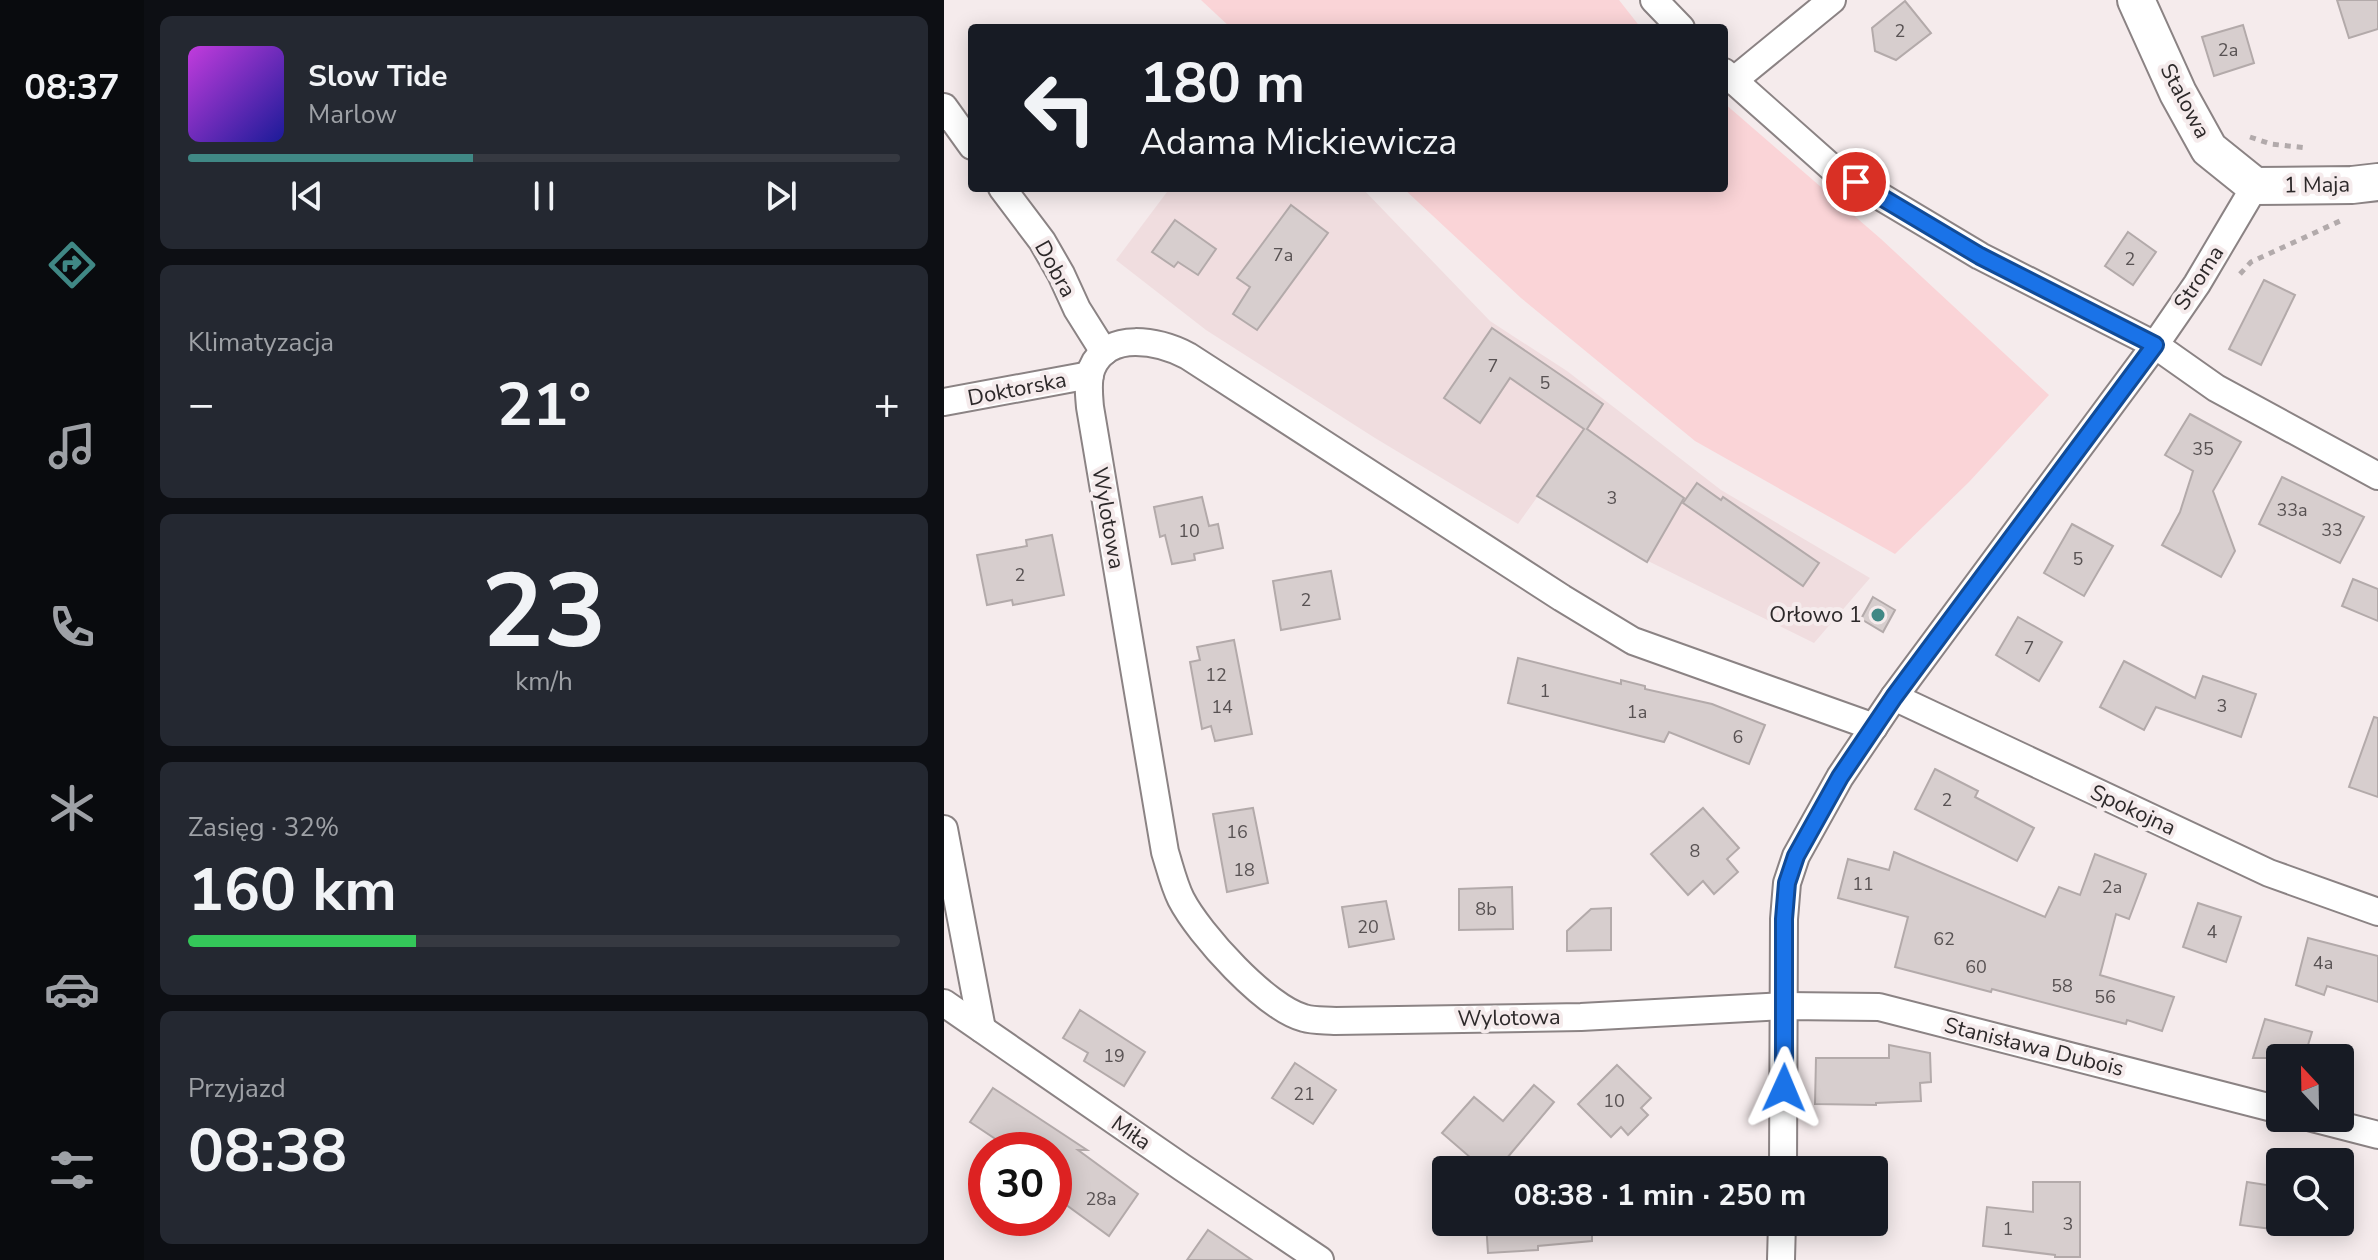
<!DOCTYPE html>
<html lang="pl">
<meta charset="utf-8">
<style>
:root{--surface:#171b24;--page:#242831;--text:#f1f3f6;--muted:#9ea1a6;--line:#363941;--accent:#408885}
body{margin:0;font-family:"Nunito Sans",sans-serif;background:var(--page);color:var(--text);height:100vh;display:flex;flex-direction:column;font-size:30px;white-space:nowrap}
*{box-sizing:border-box;margin:0}
p{font-size:26px;color:var(--muted)}
.icon{flex:none;width:44px;height:44px;fill:none;stroke:currentColor;stroke-width:2;stroke-linecap:round;stroke-linejoin:round}
.map{position:relative;flex:1;overflow:hidden}
.drawer{display:flex;flex-direction:column;gap:16px;padding:16px;background:#0d0f14;width:800px}
.drawer>*{flex:none}
.hud{position:absolute;left:24px;top:24px;width:760px;height:168px;border-radius:8px;box-shadow:0 4px 20px #0003;background:#171b24;color:var(--text);overflow:hidden}
.needle{width:52px;rotate:338deg}
.fabs{position:absolute;left:1322px;top:1044px;display:grid;gap:16px}
.fabs a{display:grid;place-items:center;width:88px;height:88px;border-radius:8px;background:var(--surface);box-shadow:0 4px 20px #0003;font-size:40px}
.speed{position:absolute;left:24px;top:1132px;display:flex;gap:16px;font-size:40px;font-weight:700;text-align:center}
.speed>*{display:grid;place-content:center;width:104px;height:104px;border-radius:50%;background:var(--surface);box-shadow:0 4px 20px #0003;line-height:1}
.speed .limit{border:12px solid #d22;background:#fff;color:#111}
.pin{position:absolute;display:grid;place-items:center;width:68px;height:68px;color:#fff;margin:-34px;border:4px solid #fff;border-radius:50%;box-shadow:0 2px 8px #0007}
.me{position:absolute;width:88px;margin:-44px;rotate:1deg;stroke-linejoin:round;filter:drop-shadow(0 0 6px #0008)}
.turn{display:flex;align-items:center;gap:28px;height:168px;padding:0 40px;font-size:36px}
.turn .icon{width:104px;height:104px;stroke-width:2.5}
.turn b{display:block;font-size:56px;line-height:68px}
.big{font-size:60px;font-weight:700;line-height:1.1}
.drawer .widget{flex:1;display:flex;flex-direction:column;justify-content:center;gap:12px;min-width:0;padding:0 28px;border-radius:12px;background:var(--page)}
.drawer .dial{align-items:center;gap:0}
.dial b{font-size:104px;line-height:1}
.song{display:flex;align-items:center;gap:24px}
.cover{width:96px;height:96px;border-radius:12px;background:linear-gradient(135deg,hsl(290 70% 55%),hsl(240 70% 35%))}
.played{height:8px;border-radius:4px;background:linear-gradient(90deg,var(--accent) 40%,var(--line) 40%)}
.keys{display:flex;justify-content:space-around;direction:ltr}
.heat{display:flex;justify-content:space-between;align-items:center;font-size:44px;direction:ltr}
.charge{height:12px;border-radius:6px;background:linear-gradient(90deg,#34c759 32%,var(--line) 0)}
.trip{position:absolute;left:488px;top:1156px;width:456px;height:80px;border-radius:8px;background:var(--surface);box-shadow:0 4px 20px #0003;font-weight:700;line-height:80px;text-align:center}
main{display:flex;flex:1;min-height:0}
.dock{display:flex;flex-direction:column;width:144px;justify-content:space-around;align-items:center;background:#090b0e;color:var(--muted)}
.dock .icon{width:56px;height:56px}
.dock .on{color:var(--accent)}
.dock b{font-size:36px;color:var(--text)}
.map>svg:first-child{display:block}
.built{fill:#f0dddf}
.green{fill:#fad4d7}
.building{fill:#d7cece;stroke:#b3aaaa;stroke-width:2}
.lines{fill:none;stroke-linecap:round;stroke-linejoin:round}
.street-casing{stroke:#8b8384;stroke-width:30}
.secondary-casing{stroke:#8b8384;stroke-width:40}
.path{stroke:#b2aaab;stroke-width:5;stroke-dasharray:6 6;stroke-linecap:butt}
.street{stroke:#fff;stroke-width:26}
.secondary{stroke:#fff;stroke-width:36}
.route-casing{stroke:#114b97;stroke-width:20}
.route{stroke:#1a73e8;stroke-width:14}
.poi-dot{fill:#408885;stroke:#f5ebec;stroke-width:3}
.labels{text-anchor:middle;dominant-baseline:central;stroke-width:8;stroke-linejoin:round;paint-order:stroke}
.number-label{font-size:18px;fill:#585253}
.street-label{font-size:22px;fill:#2d292a;stroke:#f5ebec}
.poi-label{font-size:22px;fill:#2d292a;stroke:#f5ebec;text-anchor:end}
</style>
<main>
<nav class="dock">
<b>08:37</b>
<svg class="icon on" aria-label="directions" viewBox="0 0 24 24"><path d="M12 3l9 9-9 9-9-9zM9 14v-3h6M13 9l2 2-2 2"/></svg>
<svg class="icon" aria-label="music" viewBox="0 0 24 24"><path d="M9 18V5l10-2v13"/><circle cx="6" cy="18" r="3"/><circle cx="16" cy="16" r="3"/></svg>
<svg class="icon" aria-label="phone" viewBox="0 0 24 24"><path d="M5 4h4l2 5-3 2q2 4 5 5l2-3 5 2v4C11 20 4 13 5 4z"/></svg>
<svg class="icon" aria-label="climate" viewBox="0 0 24 24"><path d="M12 3v18M4 7l16 10M4 17L20 7"/></svg>
<svg class="icon" aria-label="car" viewBox="0 0 24 24"><path d="M5 17H2v-5l4-1 3-4h7l3 4 3 1v5h-3M9 17h6M6 11h13"/><circle cx="7" cy="17" r="2"/><circle cx="17" cy="17" r="2"/></svg>
<svg class="icon" aria-label="filters" viewBox="0 0 24 24"><path d="M4 7h16M4 17h16"/><circle cx="9" cy="7" r="2"/><circle cx="15" cy="17" r="2"/></svg>
</nav>
<section class="drawer">
<div class="widget">
<div class="song"><i class="cover"></i><div><b>Slow Tide</b><p>Marlow</p></div></div>
<div class="played"></div>
<div class="keys"><svg class="icon" aria-label="previous" viewBox="0 0 24 24"><path d="M18 5L8 12l10 7zM5 5v14"/></svg><svg class="icon" aria-label="pause" viewBox="0 0 24 24"><path d="M8 5v14M16 5v14"/></svg><svg class="icon" aria-label="next" viewBox="0 0 24 24"><path d="M6 5l10 7-10 7zM19 5v14"/></svg></div>
</div>
<div class="widget"><p>Klimatyzacja</p>
<div class="heat"><a>−</a><b class="big">21°</b><a>+</a></div>
</div>
<div class="widget dial"><b>23</b><p>km/h</p></div>
<div class="widget"><p>Zasięg · 32%</p><b class="big">160 km</b><div class="charge"></div></div>
<div class="widget"><p>Przyjazd</p><b class="big">08:38</b></div>
</section>
<div class="map">
<svg width="1434" height="1260" viewBox="0 0 1434 1260">
<rect width="100%" height="100%" fill="#f5ebec"/>
<polygon class="built" points="226,188 418,188 546,321 623,371 777,490 926,578 870,643 704,561 594,496 574,524 431,438 262,330 172,260"/>
<g class="green">
<polygon points="257,0 675,0 697,28 287,28"/>
<polygon points="780,103 937,239 1105,395 1025,482 951,554 751,441 577,298 459,188 780,188"/>
</g>
<g class="building">
<polygon points="1393,0 1434,0 1434,29 1405,38"/>
<polygon points="961,1 987,33 952,60 931,51 928,28"/>
<polygon points="1299,25 1310,63 1270,76 1258,37"/>
<polygon points="347,205 384,233 313,330 289,314 306,287 293,278"/>
<polygon points="231,220 272,249 254,275 234,262 230,267 208,252"/>
<polygon points="1184,232 1212,252 1189,285 1161,266"/>
<polygon points="1320,280 1351,295 1317,365 1285,349"/>
<polygon points="548,328 659,404 643,429 740,498 703,562 593,496 640,429 566,378 536,423 500,398"/>
<polygon points="1246,414 1297,442 1269,491 1291,551 1277,577 1218,545 1236,512 1249,471 1221,455"/>
<polygon points="1338,477 1420,517 1396,563 1315,524"/>
<polygon points="753,483 777,500 779,497 875,563 859,586 739,503"/>
<polygon points="258,497 265,526 274,524 279,548 250,554 251,560 228,564 221,535 216,537 210,507"/>
<polygon points="1128,524 1169,546 1140,596 1100,573"/>
<polygon points="108,535 120,595 69,605 68,600 43,605 33,555 83,546 82,540"/>
<polygon points="387,571 396,619 337,630 329,581"/>
<polygon points="1409,579 1434,589 1434,621 1398,606"/>
<polygon points="929,597 951,610 939,632 917,619"/>
<polygon points="1074,617 1118,642 1095,681 1052,655"/>
<polygon points="290,640 308,734 271,741 267,726 258,729 246,662 256,660 253,647"/>
<polygon points="574,658 677,684 677,680 701,686 701,689 768,704 821,725 805,764 725,732 720,742 564,703"/>
<polygon points="1180,661 1251,698 1259,676 1312,694 1297,737 1212,707 1200,730 1156,707"/>
<polygon points="1430,717 1434,718 1434,797 1405,787"/>
<polygon points="991,769 1034,791 1031,797 1090,828 1073,861 971,809"/>
<polygon points="309,808 324,883 283,892 269,814"/>
<polygon points="759,808 795,848 783,859 794,872 770,894 759,881 744,895 707,854"/>
<polygon points="950,852 1101,917 1115,887 1136,895 1151,854 1202,874 1185,919 1172,914 1156,975 1230,997 1218,1031 1183,1020 1182,1024 1048,989 1047,992 951,967 964,917 894,898 904,859 945,870"/>
<polygon points="568,887 569,929 515,930 515,889"/>
<polygon points="442,901 450,939 405,947 398,907"/>
<polygon points="1254,903 1297,917 1282,962 1239,947"/>
<polygon points="667,908 667,950 623,951 623,931 647,909"/>
<polygon points="1364,938 1434,956 1434,1002 1383,986 1380,995 1352,985"/>
<polygon points="136,1010 201,1052 180,1086 140,1061 144,1053 119,1038"/>
<polygon points="1321,1019 1368,1032 1360,1058 1309,1058"/>
<polygon points="945,1045 986,1053 987,1082 976,1083 977,1101 932,1103 932,1105 871,1104 872,1058 945,1058"/>
<polygon points="351,1063 392,1090 369,1124 328,1098"/>
<polygon points="673,1065 707,1098 697,1108 704,1115 684,1135 677,1127 667,1137 634,1104"/>
<polygon points="590,1085 610,1102 553,1170 516,1170 527,1158 498,1133 530,1097 559,1121"/>
<polygon points="49,1088 143,1150 134,1150 194,1194 165,1236 110,1196 110,1150 68,1150 26,1122"/>
<polygon points="1089,1182 1136,1182 1136,1257 1111,1257 1111,1255 1039,1246 1043,1207 1089,1212"/>
<polygon points="1303,1182 1336,1187 1336,1230 1296,1225"/>
<polygon points="542,1222 648,1222 648,1241 594,1246 594,1250 544,1253"/>
<polygon points="264,1230 308,1260 243,1260"/>
</g>
<g class="lines">
<defs>
<g id="street">
<polyline points="710,0 737,28"/>
<polyline points="780,72 887,167 1036,256 1211,345 1272,388 1434,476"/>
<polyline points="789,81 888,0"/>
<polyline points="0,107 28,146"/>
<polyline points="58,188 98,241 117,274 133,309 160,352"/>
<polyline points="0,402 146,375"/>
<polyline points="950,697 1325,873 1434,912"/>
<path d="M930,727L689,641L618,598L244,356C215,341 164,330 148,368C143,379 145,395 146,407L221,852C226,868 230,885 237,899C255,934 322,1008 360,1018C370,1021 381,1020 391,1021L637,1017L841,1006L935,1007L1336,1110"/>
<polyline points="0,829 38,1029"/>
<polyline points="0,1003 239,1168 376,1260"/>
<polyline points="1368,1118 1434,1135"/>
<polyline points="839,1170 840,919 843,883 852,856 896,777 950,697 1211,345 1253,284 1311,186"/>
<polyline points="837,1260 838,1222"/>
</g>
<polyline id="secondary" points="1192,0 1234,93 1265,149 1311,186 1408,185 1434,182"/>
</defs>
<use href="#street" class="street-casing"/>
<use href="#secondary" class="secondary-casing"/>
<g class="path">
<polyline points="1306,137 1327,144 1363,148"/>
<polyline points="1296,274 1307,262 1396,221"/>
</g>
<use href="#street" class="street"/>
<use href="#secondary" class="secondary"/>
</g>
<g class="lines">
<defs>
<polyline id="route" points="840,1088 840,919 843,883 852,856 896,777 950,697 1211,345 1036,256 912,182"/>
</defs>
<use href="#route" class="route-casing"/>
<use href="#route" class="route"/>
</g>
<circle class="poi-dot" cx="934" cy="615" r="8"/>
<g class="labels">
<g class="number-label">
<text x="956" y="31">2</text>
<text x="1284" y="50">2a</text>
<text x="339" y="255">7a</text>
<text x="1186" y="259">2</text>
<text x="549" y="366">7</text>
<text x="601" y="383">5</text>
<text x="1259" y="449">35</text>
<text x="668" y="498">3</text>
<text x="1348" y="510">33a</text>
<text x="1388" y="530">33</text>
<text x="245" y="531">10</text>
<text x="1134" y="559">5</text>
<text x="76" y="575">2</text>
<text x="362" y="600">2</text>
<text x="1085" y="648">7</text>
<text x="272" y="675">12</text>
<text x="601" y="691">1</text>
<text x="1278" y="706">3</text>
<text x="278" y="707">14</text>
<text x="693" y="712">1a</text>
<text x="794" y="737">6</text>
<text x="1003" y="800">2</text>
<text x="293" y="832">16</text>
<text x="751" y="851">8</text>
<text x="300" y="870">18</text>
<text x="919" y="884">11</text>
<text x="1168" y="887">2a</text>
<text x="542" y="909">8b</text>
<text x="424" y="927">20</text>
<text x="1268" y="932">4</text>
<text x="1000" y="939">62</text>
<text x="1379" y="963">4a</text>
<text x="1032" y="967">60</text>
<text x="1118" y="986">58</text>
<text x="1161" y="997">56</text>
<text x="170" y="1056">19</text>
<text x="360" y="1094">21</text>
<text x="670" y="1101">10</text>
<text x="157" y="1199">28a</text>
<text x="1124" y="1224">3</text>
<text x="1064" y="1229">1</text>
</g>
<g class="street-label">
<text transform="translate(1241 101) rotate(62)">Stalowa</text>
<text transform="translate(1373 185) rotate(-1)">1 Maja</text>
<text transform="translate(111 269) rotate(61)">Dobra</text>
<text transform="translate(1255 278) rotate(-57)">Stroma</text>
<text transform="translate(73 389) rotate(-11)">Doktorska</text>
<text transform="translate(164 518) rotate(80)">Wylotowa</text>
<text transform="translate(1189 810) rotate(25)">Spokojna</text>
<text transform="translate(565 1018) rotate(-1)">Wylotowa</text>
<text transform="translate(1090 1047) rotate(14)">Stanisława Dubois</text>
<text transform="translate(187 1133) rotate(35)">Miła</text>
</g>
<g class="poi-label">
<text x="918" y="615">Orłowo 1</text>
</g>
</g>
</svg>
<div class="fabs">
<a><svg class="needle" viewBox="-14 -14 28 28"><path d="M0-13l5 13h-10z" fill="#e53935"/><path d="M0 13l5-13h-10z" fill="#9ea1a6"/></svg></a>
<a><svg class="icon" aria-label="search" viewBox="0 0 24 24"><circle cx="10" cy="10" r="6"/><path d="M15 15l6 6"/></svg></a>
</div>
<div class="speed"><div class="limit">30</div></div>
<div class="pin" style="left:912px;top:182px;background:#d93025"><svg class="icon" aria-label="arrive" viewBox="0 0 24 24"><path d="M6 21V4h12l-3 4 3 4H6"/></svg></div>
<svg class="me" style="left:840px;top:1088px" viewBox="-20 -20 40 40"><path d="M0-17L14 15 0 8-14 15z" fill="#1a73e8" stroke="#fff" stroke-width="4"/></svg>
<div class="trip">08:38 · 1 min · 250 m</div>
<div class="hud">
<div class="turn"><svg class="icon" aria-label="left" viewBox="0 0 24 24"><path d="M17 20v-9H6M10 6l-5 5 5 5"/></svg><div><b>180 m</b>Adama Mickiewicza</div></div>
</div>
</div>
</main>
